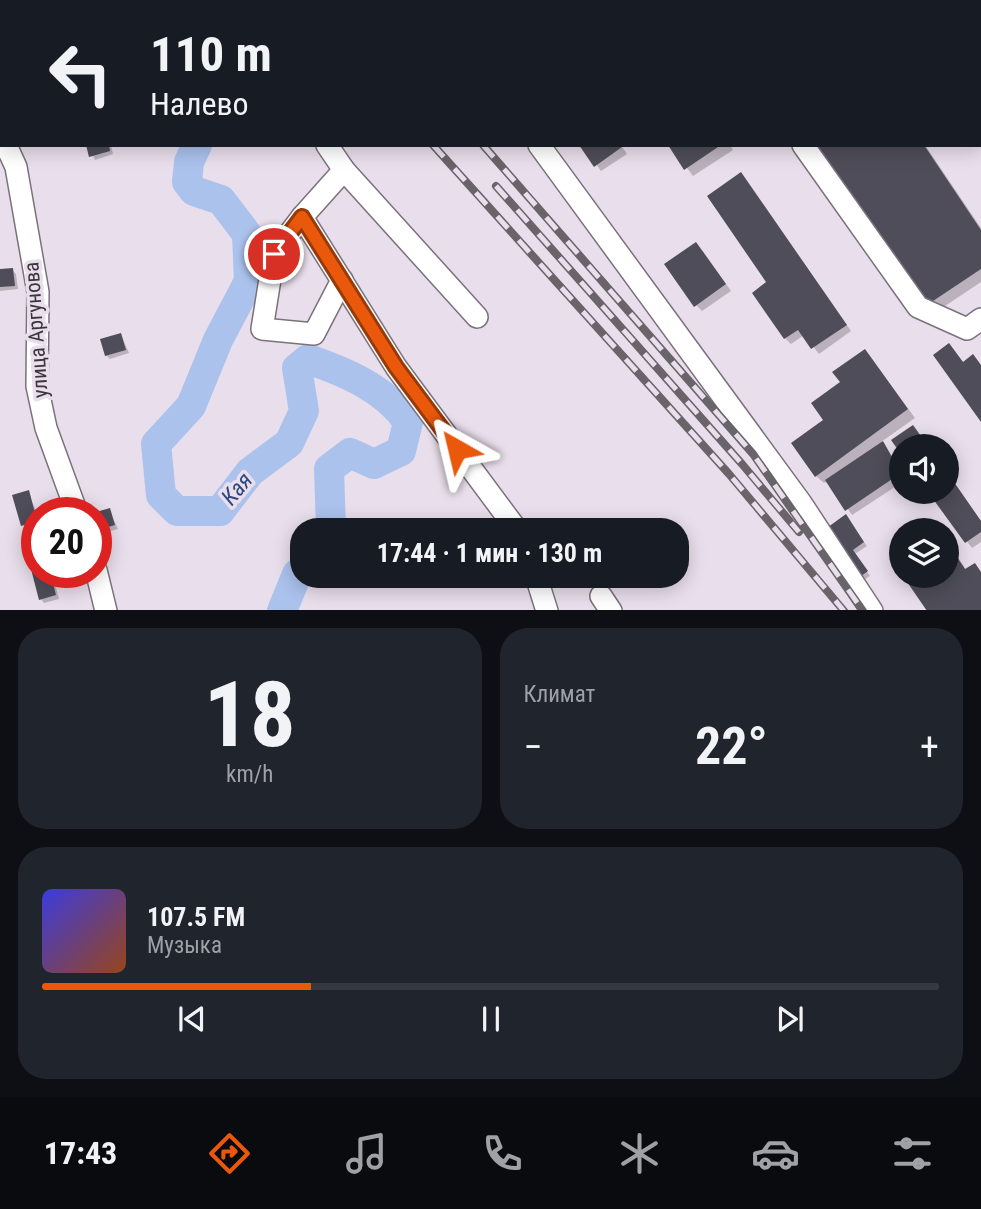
<!DOCTYPE html>
<html lang="ru">
<meta charset="utf-8">
<style>
:root{--surface:#171b24;--page:#20242c;--text:#f1f3f6;--muted:#9ea1a6;--line:#363941;--accent:#ea580c}
body{margin:0;font-family:"Roboto Condensed",sans-serif;background:var(--page);color:var(--text);height:100vh;display:flex;flex-direction:column;font-size:26px;white-space:nowrap}
*{box-sizing:border-box;margin:0}
p{font-size:23px;color:var(--muted)}
.icon{flex:none;width:38px;height:38px;fill:none;stroke:currentColor;stroke-width:2;stroke-linecap:round;stroke-linejoin:round}
.map{position:relative;height:610px;overflow:hidden}
.side{display:flex;flex-direction:column;gap:18px;padding:18px;background:#0d0f14;flex:1}
.side>*{flex:none}
.guide{position:absolute;left:0px;top:0px;width:982px;height:147px;box-shadow:0 4px 18px #0003;background:#171b24;color:var(--text);overflow:hidden}
.buttons{position:absolute;left:889px;top:434px;display:grid;gap:14px}
.buttons a{display:grid;place-items:center;width:70px;height:70px;border-radius:50%;background:var(--surface);box-shadow:0 4px 18px #0003;font-size:35px}
.speed{position:absolute;left:21px;top:497px;display:flex;gap:14px;font-size:35px;font-weight:700;text-align:center}
.speed>*{display:grid;place-content:center;width:91px;height:91px;border-radius:50%;background:var(--surface);box-shadow:0 4px 18px #0003;line-height:1}
.speed .limit{border:10px solid #d22;background:#fff;color:#111}
.pin{position:absolute;display:grid;place-items:center;width:60px;height:60px;color:#fff;margin:-30px;border:4px solid #fff;border-radius:50%;box-shadow:0 2px 7px #0007}
.me{position:absolute;width:77px;margin:-38px;rotate:323deg;stroke-linejoin:round;filter:drop-shadow(0 0 5px #0008)}
.turn{display:flex;align-items:center;gap:24px;height:147px;padding:0 35px;font-size:32px}
.turn .icon{width:91px;height:91px;stroke-width:2.5}
.turn b{display:block;font-size:49px;line-height:60px}
.big{font-size:52px;font-weight:700;line-height:1.1}
.side .tile{flex:1;display:flex;flex-direction:column;justify-content:center;gap:10px;min-width:0;padding:0 24px;border-radius:28px;background:var(--page)}
.side .dial{align-items:center;gap:0}
.dial b{font-size:91px;line-height:1}
.song{display:flex;align-items:center;gap:21px}
.cover{width:84px;height:84px;border-radius:10px;background:linear-gradient(135deg,hsl(240 70% 55%),hsl(20 70% 35%))}
.played{height:7px;border-radius:4px;background:linear-gradient(90deg,var(--accent) 30%,var(--line) 30%)}
.keys{display:flex;justify-content:space-around;direction:ltr}
.heat{display:flex;justify-content:space-between;align-items:center;font-size:38px;direction:ltr}
.side .tiles{flex:1;display:grid;gap:18px;grid-template-columns:1fr 1fr}
.tile:last-child{grid-column:span 2}
.trip{position:absolute;left:290px;top:518px;width:399px;height:70px;border-radius:28px;background:var(--surface);box-shadow:0 4px 18px #0003;font-weight:700;line-height:70px;text-align:center}
.tab-bar{display:flex;height:112px;justify-content:space-around;align-items:center;background:#090b0e;color:var(--muted)}
.tab-bar .icon{width:49px;height:49px}
.tab-bar .active{color:var(--accent)}
.tab-bar b{font-size:32px;color:var(--text)}
.map>svg:first-child{display:block}
.shadow{fill:#0003}
.lines{fill:none;stroke-linecap:round;stroke-linejoin:round}
.river{stroke:#abc2ed;stroke-width:30}
.building{fill:#4f4d59}
.minor-casing{stroke:#7b717c;stroke-width:24}
.minor{stroke:#fff;stroke-width:21}
.rail-casing{stroke:#69636a;stroke-width:8}
.rail{stroke:#e9deeb;stroke-width:5;stroke-dasharray:16;stroke-linecap:butt}
.route-casing{stroke:#983908;stroke-width:18}
.route{stroke:#ea580c;stroke-width:12}
.labels{text-anchor:middle;dominant-baseline:central;stroke-width:7;stroke-linejoin:round;paint-order:stroke}
.street-label{font-size:21px;fill:#3a363b;stroke:#e9deeb}
.water-label{font-size:23px;font-style:italic;fill:#2e487f;stroke:#e9deeb}
</style>
<div class="map">
<svg width="981" height="611" viewBox="0 0 981 611">
<rect width="100%" height="100%" fill="#e9deeb"/>
<g class="shadow">
<polygon points="752,0 791,0 749,2"/>
<polygon points="88,145 111,145 113,154 95,160"/>
<polygon points="582,145 621,145 627,154 601,171"/>
<polygon points="670,145 730,145 733,150 693,176"/>
<polygon points="817,145 925,145 981,228 981,282 933,314"/>
<polygon points="741,174 851,331 819,354 804,335 791,344 785,338"/>
<polygon points="702,250 731,291 702,311 696,305"/>
<polygon points="12,270 16,274 18,289 0,291 0,271"/>
<polygon points="121,335 129,353 110,359 106,355"/>
<polygon points="872,359 915,418 881,442 901,469 901,483 852,515 828,481 824,483 816,476 825,421"/>
<polygon points="947,473 981,521 981,542 972,548 930,492 947,492"/>
<polygon points="28,492 37,513 37,525 26,528 23,525"/>
<polygon points="109,510 118,529 103,533 96,514"/>
<polygon points="845,517 867,546 855,554 870,576 862,581 859,578"/>
<polygon points="947,542 967,571 974,565 981,572 981,611 929,611 905,576 947,576"/>
<polygon points="37,572 52,572 59,599 44,603 41,599"/>
</g>
<g class="lines">
<g class="river">
<polyline points="133,0 133,2"/>
<path d="M197,145L189,162L187,182L194,191L221,200L247,234L249,281L218,340L191,406L156,444L161,495L177,511H220L250,472L289,443L304,411L297,368L308,359C345,372 385,388 408,422L401,451L374,464L350,453L329,469L331,530"/>
<polyline points="282,611 297,574 303,569"/>
</g>
</g>
<g class="building">
<polygon points="86,145 109,145 110,151 89,157"/>
<polygon points="579,145 621,145 622,147 594,167"/>
<polygon points="668,145 721,145 684,170"/>
<polygon points="815,145 924,145 981,230 981,269 924,307"/>
<polygon points="741,172 847,325 811,349 798,330 784,339 752,293 766,282 707,196"/>
<polygon points="696,242 726,284 694,307 664,264"/>
<polygon points="13,268 15,286 0,287 0,269"/>
<polygon points="121,333 126,350 105,356 100,339"/>
<polygon points="949,343 963,362 973,354 981,365 981,422 933,355"/>
<polygon points="865,349 908,409 815,477 791,443 823,420 811,403 840,382 832,372"/>
<polygon points="913,425 928,446 901,446 901,454 891,440"/>
<polygon points="883,441 901,473 845,511 825,480"/>
<polygon points="947,472 981,521 981,532 965,543 928,492 947,492"/>
<polygon points="29,490 37,521 21,526 12,495"/>
<polygon points="110,508 115,525 98,530 96,512"/>
<polygon points="846,514 864,542 853,550 868,571 857,579 824,530"/>
<polygon points="947,542 965,569 975,563 981,572 981,611 927,611 903,576 947,576"/>
<polygon points="37,568 37,572 50,572 56,595 39,600 31,569"/>
</g>
<g class="lines">
<defs>
<g id="minor">
<polyline points="434,0 436,2"/>
<polyline points="710,0 711,2"/>
<polyline points="890,0 892,2"/>
<polyline points="980,122 981,123"/>
<polyline points="6,145 16,167 38,292 37,386 46,428 77,513"/>
<polyline points="327,145 344,170 477,317"/>
<polyline points="539,145 801,503 872,611"/>
<polyline points="803,145 918,307 967,329 981,319"/>
<polyline points="344,170 302,217 396,367 517,530"/>
<polyline points="302,217 274,254 262,329 314,334 342,280"/>
<polyline points="96,570 106,611"/>
<polyline points="536,576 547,611"/>
<polyline points="601,596 611,611"/>
</g>
</defs>
<use href="#minor" class="minor-casing"/>
<use href="#minor" class="minor"/>
<defs>
<g id="rail">
<polyline points="302,0 303,2"/>
<polyline points="357,0 359,2"/>
<polyline points="433,145 729,474 844,611"/>
<polyline points="483,145 753,454 863,611"/>
<polyline points="496,186 742,464 799,532"/>
</g>
</defs>
<use href="#rail" class="rail-casing"/>
<use href="#rail" class="rail"/>
</g>
<g class="lines">
<defs>
<polyline id="route" points="274,254 302,217 396,367 457,449"/>
</defs>
<use href="#route" class="route-casing"/>
<use href="#route" class="route"/>
</g>
<g class="labels">
<g class="street-label">
<text transform="translate(36 330) rotate(-94)">улица Аргунова</text>
</g>
<g class="water-label">
<text transform="translate(237 489) rotate(-50)">Кая</text>
</g>
</g>
</svg>
<div class="buttons">
<a><svg class="icon" aria-label="sound" viewBox="0 0 24 24"><path d="M4 9h4l5-4v14l-5-4H4zM17 9q2 3 0 6"/></svg></a>
<a><svg class="icon" aria-label="layers" viewBox="0 0 24 24"><path d="M12 4l9 5-9 5-9-5zM3 14l9 5 9-5"/></svg></a>
</div>
<div class="speed"><div class="limit">20</div></div>
<div class="pin" style="left:274px;top:254px;background:#d93025"><svg class="icon" aria-label="arrive" viewBox="0 0 24 24"><path d="M6 21V4h12l-3 4 3 4H6"/></svg></div>
<svg class="me" style="left:457px;top:449px" viewBox="-20 -20 40 40"><path d="M0-17L14 15 0 8-14 15z" fill="#ea580c" stroke="#fff" stroke-width="4"/></svg>
<div class="trip">17:44 · 1 мин · 130 m</div>
<div class="guide">
<div class="turn"><svg class="icon" aria-label="left" viewBox="0 0 24 24"><path d="M17 20v-9H6M10 6l-5 5 5 5"/></svg><div><b>110 m</b>Налево</div></div>
</div>
</div>
<section class="side">
<div class="tiles">
<div class="tile dial"><b>18</b><p>km/h</p></div>
<div class="tile"><p>Климат</p>
<div class="heat"><a>−</a><b class="big">22°</b><a>+</a></div>
</div>
<div class="tile">
<div class="song"><i class="cover"></i><div><b>107.5 FM</b><p>Музыка</p></div></div>
<div class="played"></div>
<div class="keys"><svg class="icon" aria-label="previous" viewBox="0 0 24 24"><path d="M18 5L8 12l10 7zM5 5v14"/></svg><svg class="icon" aria-label="pause" viewBox="0 0 24 24"><path d="M8 5v14M16 5v14"/></svg><svg class="icon" aria-label="next" viewBox="0 0 24 24"><path d="M6 5l10 7-10 7zM19 5v14"/></svg></div>
</div>
</div>
</section>
<nav class="tab-bar">
<b>17:43</b>
<svg class="icon active" aria-label="directions" viewBox="0 0 24 24"><path d="M12 3l9 9-9 9-9-9zM9 14v-3h6M13 9l2 2-2 2"/></svg>
<svg class="icon" aria-label="music" viewBox="0 0 24 24"><path d="M9 18V5l10-2v13"/><circle cx="6" cy="18" r="3"/><circle cx="16" cy="16" r="3"/></svg>
<svg class="icon" aria-label="phone" viewBox="0 0 24 24"><path d="M5 4h4l2 5-3 2q2 4 5 5l2-3 5 2v4C11 20 4 13 5 4z"/></svg>
<svg class="icon" aria-label="climate" viewBox="0 0 24 24"><path d="M12 3v18M4 7l16 10M4 17L20 7"/></svg>
<svg class="icon" aria-label="car" viewBox="0 0 24 24"><path d="M5 17H2v-5l4-1 3-4h7l3 4 3 1v5h-3M9 17h6M6 11h13"/><circle cx="7" cy="17" r="2"/><circle cx="17" cy="17" r="2"/></svg>
<svg class="icon" aria-label="filters" viewBox="0 0 24 24"><path d="M4 7h16M4 17h16"/><circle cx="9" cy="7" r="2"/><circle cx="15" cy="17" r="2"/></svg>
</nav>
